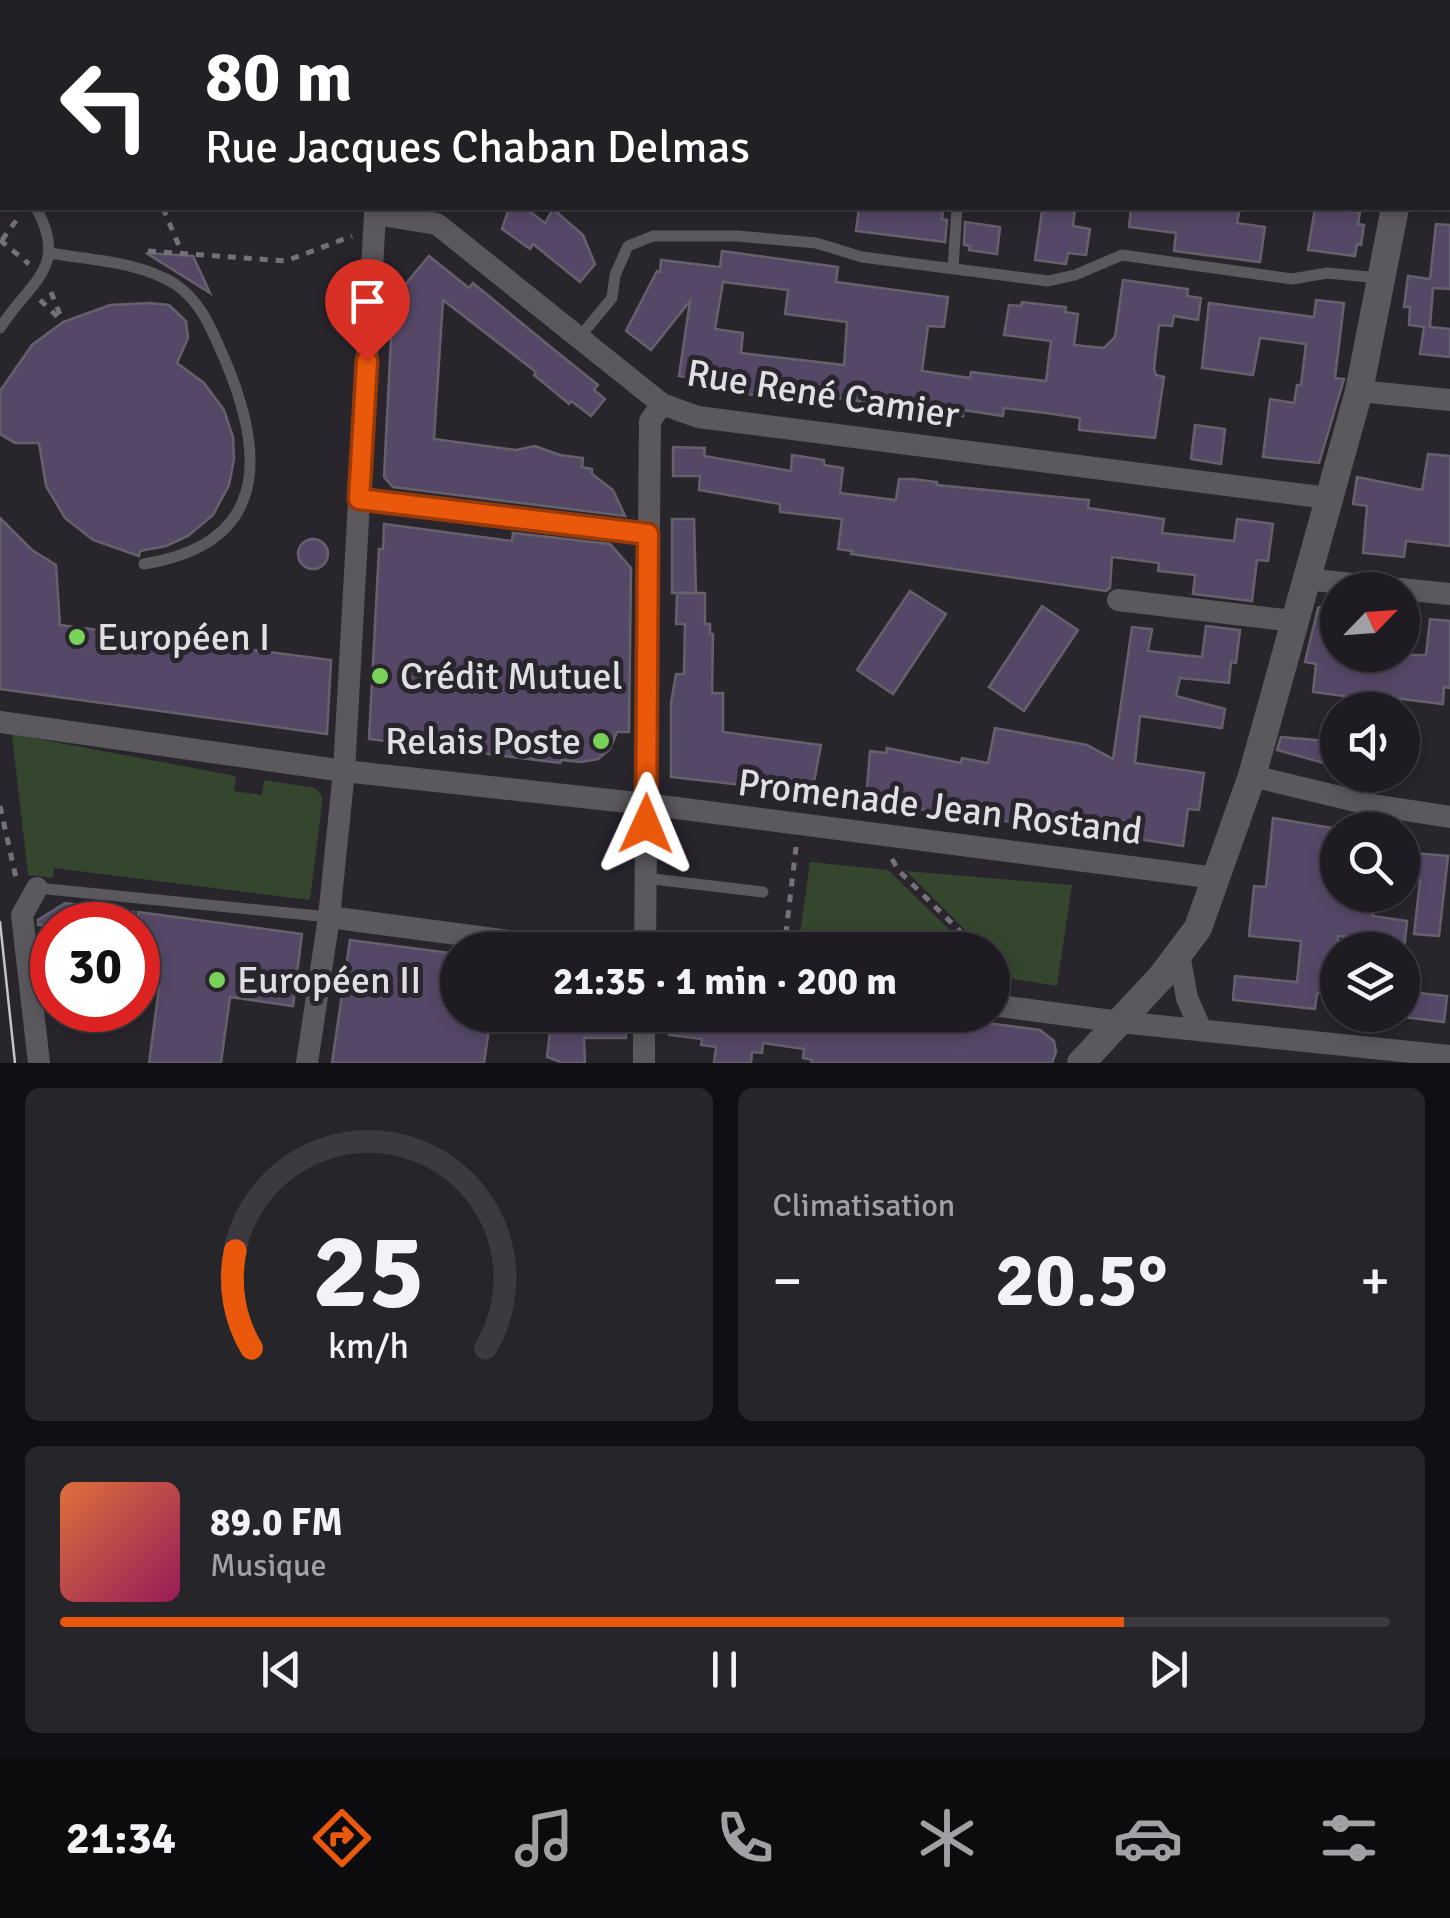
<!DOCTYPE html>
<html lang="fr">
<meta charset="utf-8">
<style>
:root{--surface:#1e1c22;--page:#26252a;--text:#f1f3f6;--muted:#a1a1a5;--line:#3c3a40;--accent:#ea580c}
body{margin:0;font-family:Signika,sans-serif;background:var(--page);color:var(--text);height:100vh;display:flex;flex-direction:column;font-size:38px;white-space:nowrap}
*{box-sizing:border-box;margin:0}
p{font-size:32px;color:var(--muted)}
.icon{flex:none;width:55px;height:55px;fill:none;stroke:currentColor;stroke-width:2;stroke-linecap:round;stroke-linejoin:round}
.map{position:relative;height:1063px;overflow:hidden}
.sheet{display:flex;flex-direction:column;gap:25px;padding:25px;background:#100f13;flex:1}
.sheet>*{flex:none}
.top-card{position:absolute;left:0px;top:0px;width:1450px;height:210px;box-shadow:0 5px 15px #0003,0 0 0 2px var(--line);background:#202124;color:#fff;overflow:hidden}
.needle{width:65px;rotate:65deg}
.controls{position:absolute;left:1320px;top:572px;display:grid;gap:20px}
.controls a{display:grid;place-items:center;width:100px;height:100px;border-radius:50%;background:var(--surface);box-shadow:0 5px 15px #0003,0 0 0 2px var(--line);font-size:50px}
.speed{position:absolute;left:30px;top:902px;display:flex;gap:20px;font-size:50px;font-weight:700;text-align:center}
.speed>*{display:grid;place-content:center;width:130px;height:130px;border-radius:50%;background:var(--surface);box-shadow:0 5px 15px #0003,0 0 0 2px var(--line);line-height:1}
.speed .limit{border:15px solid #d22;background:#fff;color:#111}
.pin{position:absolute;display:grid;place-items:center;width:85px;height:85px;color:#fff;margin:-102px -42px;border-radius:50% 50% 50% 0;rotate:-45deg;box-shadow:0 0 10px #0007}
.pin .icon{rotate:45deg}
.me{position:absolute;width:110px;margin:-55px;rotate:1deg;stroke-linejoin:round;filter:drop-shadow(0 0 8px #0008)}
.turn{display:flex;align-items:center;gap:35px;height:210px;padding:0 40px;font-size:45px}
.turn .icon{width:130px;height:130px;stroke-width:2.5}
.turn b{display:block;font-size:70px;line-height:85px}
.big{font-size:75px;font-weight:800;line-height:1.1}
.sheet .tile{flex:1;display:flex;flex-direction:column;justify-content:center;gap:15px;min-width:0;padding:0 35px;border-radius:15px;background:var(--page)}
.sheet .dial{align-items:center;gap:0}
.dial svg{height:260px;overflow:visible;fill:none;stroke:var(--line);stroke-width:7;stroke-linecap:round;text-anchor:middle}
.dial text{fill:var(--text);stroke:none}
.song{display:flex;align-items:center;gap:30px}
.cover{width:120px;height:120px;border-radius:15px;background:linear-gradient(135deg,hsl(20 70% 55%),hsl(330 70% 35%))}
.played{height:10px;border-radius:5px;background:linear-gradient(90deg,var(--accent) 80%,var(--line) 80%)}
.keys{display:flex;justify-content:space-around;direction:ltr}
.heat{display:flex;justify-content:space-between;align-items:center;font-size:55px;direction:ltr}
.sheet .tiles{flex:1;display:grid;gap:25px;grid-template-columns:1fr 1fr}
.tile:last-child{grid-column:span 2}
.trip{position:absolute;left:440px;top:932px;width:570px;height:100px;border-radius:50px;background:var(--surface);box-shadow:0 5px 15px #0003,0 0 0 2px var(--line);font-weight:800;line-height:100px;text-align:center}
.dock{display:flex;height:160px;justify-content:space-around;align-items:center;background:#0c0b0e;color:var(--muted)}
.dock .icon{width:70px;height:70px}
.dock .active{color:var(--accent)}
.dock b{font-size:45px;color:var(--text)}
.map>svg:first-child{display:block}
.green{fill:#35462f}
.building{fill:#554867;stroke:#65616a;stroke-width:2.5;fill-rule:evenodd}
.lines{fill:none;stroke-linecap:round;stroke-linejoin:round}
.path{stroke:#747279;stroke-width:5;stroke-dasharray:8 8;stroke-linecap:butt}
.service{stroke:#5b595d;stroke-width:11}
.minor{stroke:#5b595d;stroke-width:22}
.tertiary{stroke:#5b595d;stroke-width:28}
.tram{stroke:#c5c3c9;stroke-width:2.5}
.route-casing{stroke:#983908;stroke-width:25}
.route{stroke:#ea580c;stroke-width:18}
.poi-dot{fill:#78d158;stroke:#28252d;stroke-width:4}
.labels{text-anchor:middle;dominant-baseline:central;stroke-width:10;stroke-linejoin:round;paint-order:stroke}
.street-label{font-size:38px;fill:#e1dfe5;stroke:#28252d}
.poi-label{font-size:38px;fill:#e1dfe5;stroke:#28252d;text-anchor:start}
</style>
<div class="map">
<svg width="1450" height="1063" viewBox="0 0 1450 1063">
<rect width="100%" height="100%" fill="#28252d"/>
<g class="green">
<polygon points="12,734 236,776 234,791 262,795 264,780 315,788 322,796 322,804 310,900 54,868 53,878 28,875"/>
<polygon points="810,862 888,870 970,950 798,948"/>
<polygon points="906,871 1072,885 1057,986 1014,979 993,957 992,950 985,950"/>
</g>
<g class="building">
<polygon points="509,208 525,208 545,223 553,209 583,235 595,264 580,282 533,244 530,249 502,229"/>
<polygon points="859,208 943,208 942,219 947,220 945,242 856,231"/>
<polygon points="1046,208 1075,208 1073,226 1090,229 1086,255 1068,253 1066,264 1035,260 1042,211 1045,212"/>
<polygon points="1131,208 1240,208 1237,223 1265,227 1260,262 1174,251 1176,233 1129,227"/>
<polygon points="1315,208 1360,212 1358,224 1364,225 1361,245 1357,244 1355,256 1308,250"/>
<polygon points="965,222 1000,227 997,254 969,250 970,246 964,245"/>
<polygon points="1436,224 1450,225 1450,289 1433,288 1430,327 1450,329 1450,357 1420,354 1424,327 1409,325 1410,307 1404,307 1408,276 1430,279"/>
<path d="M722,251L838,267L836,282L948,297L944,327L928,326L922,371L970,378L971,372L1046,381L1051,341L1004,335L1009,305L1021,306L1022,302L1066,307L1065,312L1078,314L1074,345L1104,348L1115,337L1123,280L1188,289L1187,296L1201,298L1198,320L1174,316L1172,326L1159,325L1154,369L1156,375L1164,377L1155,438L1079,430L1080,418L1046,413L1004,408L1003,416L963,410V416L795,392L774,391L773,397L736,393L739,375L702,370L697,379L679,376L690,301L651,350L626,331L657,271L660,272L661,260L720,267ZM723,282L788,290L785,314L847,322L844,365L741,353L743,333L715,329Z"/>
<polygon points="146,253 193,256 210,293"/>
<polygon points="429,256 469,288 473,283 552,348 598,385 594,390 605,399 591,416 571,401 569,404 534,375 536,372 443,300 434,439 516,450 535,446 560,455 583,458 582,467 592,469 592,474 613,490 625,516 393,487 384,477 393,299"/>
<polygon points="1316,300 1344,303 1335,378 1344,379 1319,463 1263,457 1270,399 1294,403 1297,385 1301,385 1306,344 1260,338 1253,375 1202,368 1209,303 1314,317"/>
<polygon points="150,303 169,305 186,321 188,338 177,363 204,383 224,410 233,437 234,459 229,485 213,515 188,536 166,546 140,551 139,556 93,540 65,518 46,486 39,443 15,443 0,434 0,391 32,345 63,322 110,305"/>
<polygon points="1195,425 1225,429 1221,464 1191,459"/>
<polygon points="673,447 705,448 704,456 791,471 792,455 824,460 824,465 843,468 840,493 896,500 899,479 913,479 937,482 937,485 1089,500 1088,508 1164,519 1162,533 1234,541 1237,519 1273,524 1268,561 1257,560 1252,601 1193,594 1195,575 1158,571 1159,563 1112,557 1110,588 1106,591 851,554 852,551 838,549 842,519 780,512 780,504 699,490 700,476 673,476"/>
<polygon points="1428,454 1450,456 1450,546 1406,541 1404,557 1363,553 1367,506 1353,504 1357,477 1422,490"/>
<polygon points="0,518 32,550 56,565 60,625 331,660 327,734 0,689"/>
<polygon points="672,519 694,519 696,593 672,593"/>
<polygon points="384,524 512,541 513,533 610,544 631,568 629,732 617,732 610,749 598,759 581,762 561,760 560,763 369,739 379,549 383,549"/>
<circle cx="313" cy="554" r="15"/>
<polygon points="910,591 946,614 893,694 857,670"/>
<polygon points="677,593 705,593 705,624 710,624 710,634 713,634 712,693 723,693 723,732 821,745 812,793 671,777 671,703 676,674 684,674 685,624 676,624"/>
<polygon points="1338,598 1338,655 1426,655 1430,619 1450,621 1450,688 1444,687 1443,704 1393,698 1392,710 1342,710 1344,696 1313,692 1316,664 1305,662 1318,608"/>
<polygon points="1042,606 1078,630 1024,711 989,687"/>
<polygon points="1206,626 1240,630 1236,663 1231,662 1229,683 1180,678 1176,696 1225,709 1222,728 1140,716 1135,763 1204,773 1199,810 1188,809 1183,846 1138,839 1140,822 1094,818 1093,829 1019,819 1018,823 985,818 985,821 919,809 919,813 897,810 897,805 866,800 870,751 886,753 887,748 961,763 962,758 988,763 995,728 1087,745 1113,759 1132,627 1152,629 1148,651 1202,657"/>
<polygon points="1281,737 1338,742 1338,767 1277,750"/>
<polygon points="1273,818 1338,829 1338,895 1375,895 1373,916 1407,921 1404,950 1378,950 1379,940 1338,936 1338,995 1317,993 1315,1009 1233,1000 1235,976 1297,982 1301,941 1249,936 1254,886 1266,887"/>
<polygon points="1402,852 1448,856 1439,936 1414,934 1420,881 1402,879"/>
<polygon points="65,903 134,912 134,925 38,925 38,920"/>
<polygon points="138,912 302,934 293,1006 230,997 221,1063 149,1063 159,988 138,985"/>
<polygon points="350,940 458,954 458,1015 491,1015 484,1063 332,1063"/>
<polygon points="1402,991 1447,996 1444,1022 1402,1017"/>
<polygon points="552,1015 626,1015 626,1038 584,1038 585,1063 563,1063 547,1057"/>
<polygon points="671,1015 925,1015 1040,1030 1054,1041 1056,1052 1052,1063 811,1063 812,1060 803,1058 804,1049 763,1043 762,1053 752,1052 751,1063 714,1063 716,1047 701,1045 702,1039 669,1035"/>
</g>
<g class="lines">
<g class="path">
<polyline points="58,0 60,2"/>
<polyline points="163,208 182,253"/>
<polyline points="0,240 29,264"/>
<polyline points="2,240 21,214"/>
<polyline points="148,251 286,261 352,236"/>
<polyline points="51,292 63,322"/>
<polyline points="40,300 61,320"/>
<polyline points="0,806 16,878"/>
<polyline points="892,859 899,871 979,950"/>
<polyline points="784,950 796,847"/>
<polyline points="992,963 1012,982"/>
</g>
<g class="service">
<polyline points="0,188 2,188"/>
<path d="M49,253C90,260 138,261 175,284C202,302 212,331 225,360C266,457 268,544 144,564"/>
<polyline points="953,268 957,208"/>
<path d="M0,328C29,282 70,268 36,208"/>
<polyline points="578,339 612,298 615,275 628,246 653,236 737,236 816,243 862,257 1048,281 1075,275 1122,255 1292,279 1327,273 1380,278"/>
<polyline points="645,878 763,892"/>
<polyline points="37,888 329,917"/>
</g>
<g class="minor">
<polyline points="779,0 798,2"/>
<polyline points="395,2 395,0"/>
<polyline points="1448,160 1450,160"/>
<polyline points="375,208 375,214 437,224 662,404 698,417 1328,498"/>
<polyline points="1359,391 1450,400"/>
<polyline points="359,499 648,534"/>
<polyline points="1304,579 1450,594"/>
<polyline points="1118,600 1293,621"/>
<polyline points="0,722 344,771 646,804 1216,878"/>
<polyline points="1252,776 1373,805 1450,817"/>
<polyline points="37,888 22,915 39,1063"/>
<polyline points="329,917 576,950"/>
<polyline points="645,950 650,421 662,404"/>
<polyline points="1179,954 1187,998 1201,1030"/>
<polyline points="992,1005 1120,1022 1450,1056"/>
<polyline points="307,1063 329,917 344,771 375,214"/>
<polyline points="644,1063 644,1015"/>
</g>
<g class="tertiary">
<polyline points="1427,2 1427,0"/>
<polyline points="1081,1063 1162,976 1198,928 1252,776 1359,391 1395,208"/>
</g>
<polyline class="tram" points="0,922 15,1063"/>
</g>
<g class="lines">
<defs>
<polyline id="route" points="367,361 359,499 648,534 646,824"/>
</defs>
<use href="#route" class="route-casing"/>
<use href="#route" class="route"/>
</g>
<g class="poi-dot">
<circle cx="77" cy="637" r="10"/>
<circle cx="380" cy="676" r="10"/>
<circle cx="601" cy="741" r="10"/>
<circle cx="217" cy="980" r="10"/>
</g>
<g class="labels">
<g class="street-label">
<text transform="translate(823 394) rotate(9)">Rue René Camier</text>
<text transform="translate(940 807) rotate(7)">Promenade Jean Rostand</text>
</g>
<g class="poi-label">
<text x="97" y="637">Européen I</text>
<text x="400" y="676">Crédit Mutuel</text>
<text x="581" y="741" text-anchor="end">Relais Poste</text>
<text x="237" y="980">Européen II</text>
</g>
</g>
</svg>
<div class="controls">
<a><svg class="needle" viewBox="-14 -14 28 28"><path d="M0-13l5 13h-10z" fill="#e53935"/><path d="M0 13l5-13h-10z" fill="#a1a1a5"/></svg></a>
<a><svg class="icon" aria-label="sound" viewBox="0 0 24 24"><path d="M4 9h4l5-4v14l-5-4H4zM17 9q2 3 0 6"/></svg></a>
<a><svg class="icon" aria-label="search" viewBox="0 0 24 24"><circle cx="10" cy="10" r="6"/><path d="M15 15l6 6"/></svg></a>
<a><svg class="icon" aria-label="layers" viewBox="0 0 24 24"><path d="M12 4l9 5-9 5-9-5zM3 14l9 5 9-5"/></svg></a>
</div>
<div class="speed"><div class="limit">30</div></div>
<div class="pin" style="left:367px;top:361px;background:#d93025"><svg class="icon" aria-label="arrive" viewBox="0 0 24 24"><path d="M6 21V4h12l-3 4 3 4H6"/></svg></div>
<svg class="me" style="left:646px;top:824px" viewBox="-20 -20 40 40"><path d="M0-17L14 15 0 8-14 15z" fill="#ea580c" stroke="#fff" stroke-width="4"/></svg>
<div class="trip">21:35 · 1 min · 200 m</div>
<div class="top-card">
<div class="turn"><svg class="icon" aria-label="left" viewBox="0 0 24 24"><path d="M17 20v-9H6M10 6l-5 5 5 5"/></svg><div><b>80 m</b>Rue Jacques Chaban Delmas</div></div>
</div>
</div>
<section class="sheet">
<div class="tiles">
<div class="tile dial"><svg viewBox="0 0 100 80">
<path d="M14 69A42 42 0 1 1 86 69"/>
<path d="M14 69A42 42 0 0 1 9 39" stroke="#ea580c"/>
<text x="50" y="56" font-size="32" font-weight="700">25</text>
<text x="50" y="72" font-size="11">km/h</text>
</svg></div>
<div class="tile"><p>Climatisation</p>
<div class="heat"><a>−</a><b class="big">20.5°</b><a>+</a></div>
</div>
<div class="tile">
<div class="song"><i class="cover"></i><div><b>89.0 FM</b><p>Musique</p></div></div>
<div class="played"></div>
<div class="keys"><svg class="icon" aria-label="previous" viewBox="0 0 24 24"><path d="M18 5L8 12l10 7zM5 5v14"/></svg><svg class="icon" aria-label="pause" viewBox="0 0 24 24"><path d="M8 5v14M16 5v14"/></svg><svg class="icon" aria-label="next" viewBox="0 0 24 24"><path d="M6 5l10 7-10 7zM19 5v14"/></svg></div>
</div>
</div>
</section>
<nav class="dock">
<b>21:34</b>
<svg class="icon active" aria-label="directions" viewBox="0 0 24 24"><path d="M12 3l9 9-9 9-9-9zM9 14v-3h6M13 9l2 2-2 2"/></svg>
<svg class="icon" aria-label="music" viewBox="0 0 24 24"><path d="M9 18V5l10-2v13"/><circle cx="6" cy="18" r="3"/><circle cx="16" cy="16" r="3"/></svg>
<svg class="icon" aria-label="phone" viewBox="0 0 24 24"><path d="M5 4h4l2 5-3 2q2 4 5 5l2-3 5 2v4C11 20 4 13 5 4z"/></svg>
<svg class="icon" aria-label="climate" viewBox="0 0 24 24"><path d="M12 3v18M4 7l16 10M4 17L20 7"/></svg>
<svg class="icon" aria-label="car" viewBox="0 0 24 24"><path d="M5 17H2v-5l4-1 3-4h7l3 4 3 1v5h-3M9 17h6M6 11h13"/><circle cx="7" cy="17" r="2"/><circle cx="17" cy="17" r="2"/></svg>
<svg class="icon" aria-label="filters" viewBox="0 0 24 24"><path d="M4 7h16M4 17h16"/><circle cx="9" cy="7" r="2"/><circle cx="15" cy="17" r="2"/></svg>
</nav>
